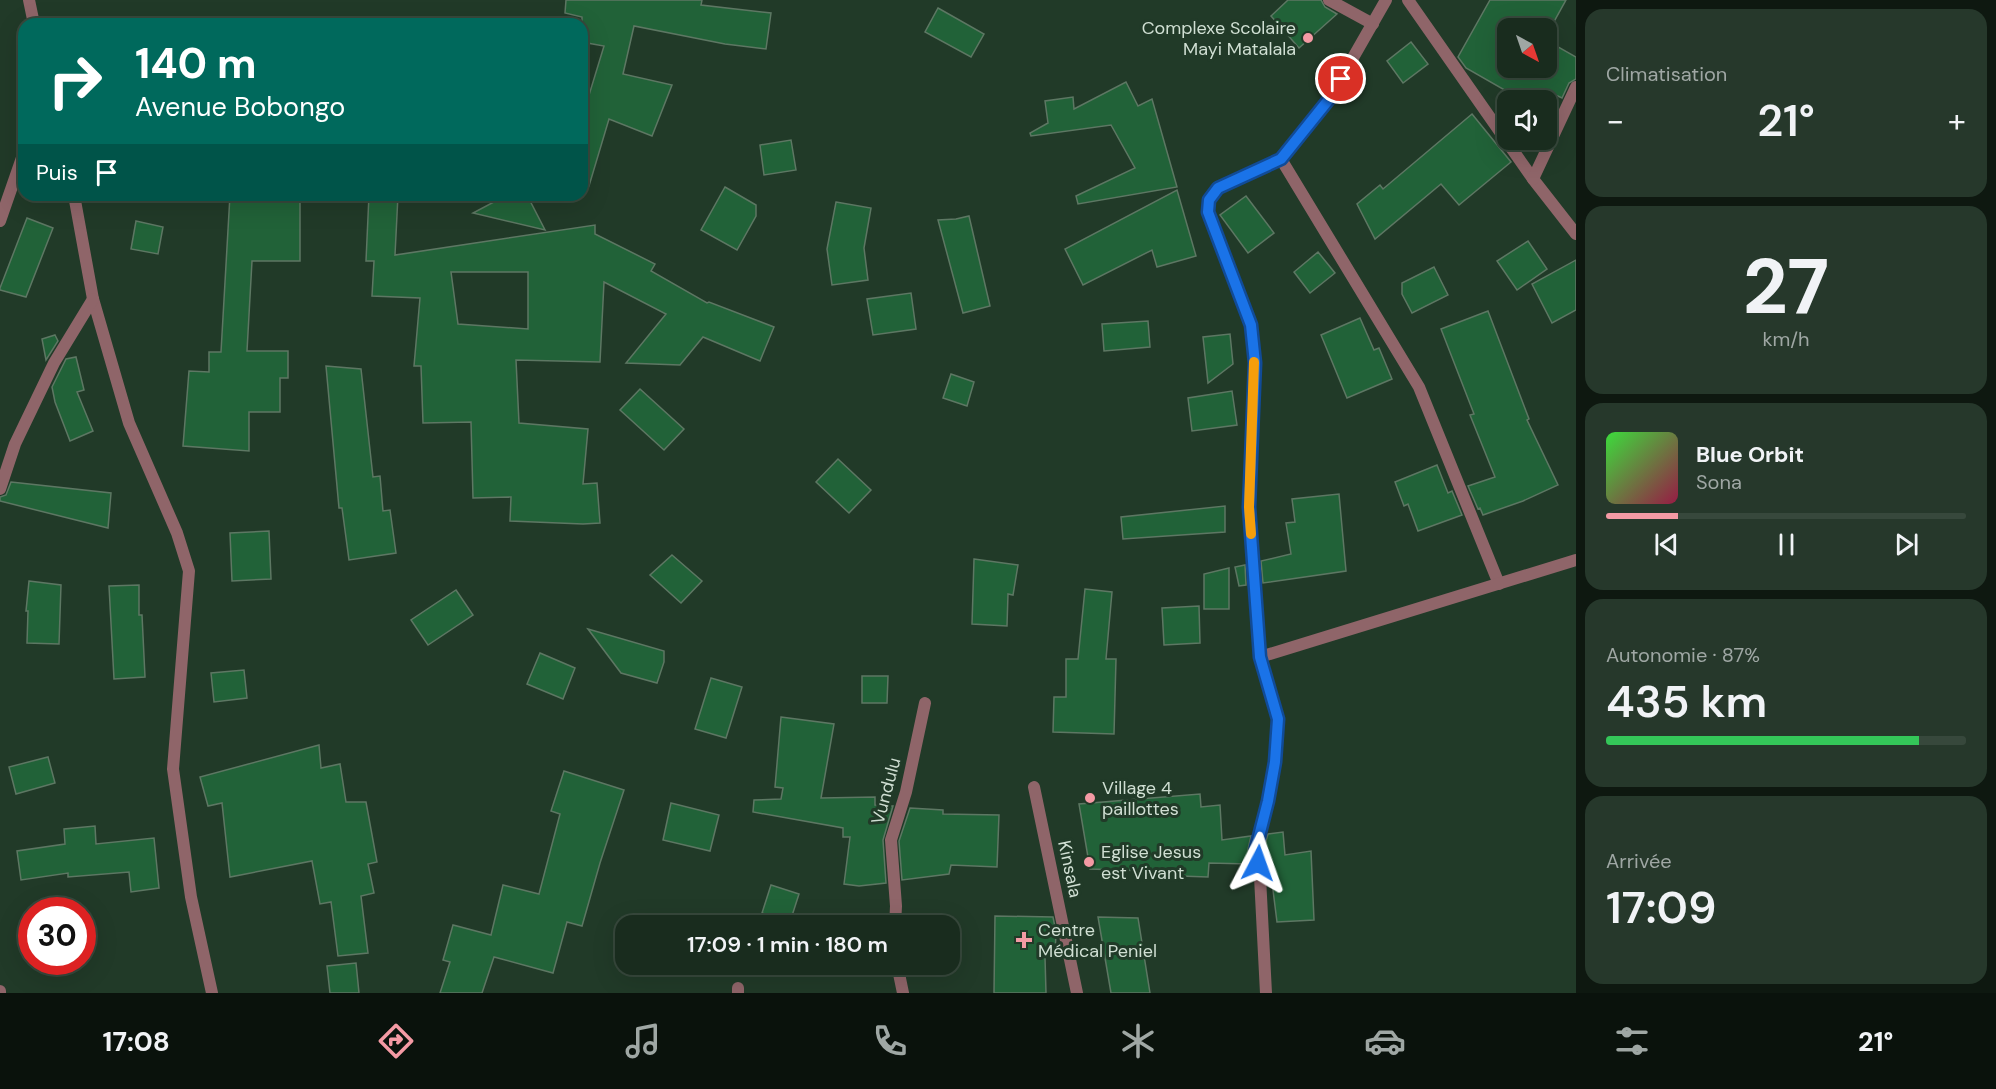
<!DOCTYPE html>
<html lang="fr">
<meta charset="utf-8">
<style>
:root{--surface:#192c1e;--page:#26382b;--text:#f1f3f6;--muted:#9fa7a4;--line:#37483c;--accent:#f49aa4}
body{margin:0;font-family:"DM Sans",sans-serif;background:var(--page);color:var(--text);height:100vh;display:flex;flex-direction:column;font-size:22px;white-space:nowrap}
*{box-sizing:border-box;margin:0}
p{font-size:20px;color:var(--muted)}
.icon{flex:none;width:33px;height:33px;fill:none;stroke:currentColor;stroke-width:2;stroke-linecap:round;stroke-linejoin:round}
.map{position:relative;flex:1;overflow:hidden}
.drawer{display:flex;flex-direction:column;gap:9px;padding:9px;background:#0e1810;width:420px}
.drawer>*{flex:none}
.top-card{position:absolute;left:18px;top:18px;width:570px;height:183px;border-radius:18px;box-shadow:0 6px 24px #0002,0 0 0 2px var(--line);background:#00695c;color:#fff;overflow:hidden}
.needle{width:39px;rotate:140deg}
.fabs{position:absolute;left:1497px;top:18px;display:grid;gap:12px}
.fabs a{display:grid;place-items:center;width:60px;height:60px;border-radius:12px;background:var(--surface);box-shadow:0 6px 24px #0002,0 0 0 2px var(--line);font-size:30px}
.speed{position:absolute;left:18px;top:897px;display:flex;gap:12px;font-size:30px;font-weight:700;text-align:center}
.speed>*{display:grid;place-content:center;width:78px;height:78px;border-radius:50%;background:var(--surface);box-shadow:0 6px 24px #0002,0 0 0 2px var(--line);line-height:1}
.speed .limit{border:9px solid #d22;background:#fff;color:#111}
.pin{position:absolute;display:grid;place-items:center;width:51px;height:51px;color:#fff;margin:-26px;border:3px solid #fff;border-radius:50%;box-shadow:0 2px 6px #0007}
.me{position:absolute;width:66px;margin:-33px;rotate:4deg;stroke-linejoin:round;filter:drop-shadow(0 0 4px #0008)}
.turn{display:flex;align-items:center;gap:21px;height:126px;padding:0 18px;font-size:27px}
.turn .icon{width:78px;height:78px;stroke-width:2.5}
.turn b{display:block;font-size:42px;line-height:51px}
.then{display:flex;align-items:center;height:57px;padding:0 18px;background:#0003;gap:12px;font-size:22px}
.big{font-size:45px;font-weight:600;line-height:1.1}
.drawer .card{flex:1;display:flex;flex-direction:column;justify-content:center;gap:9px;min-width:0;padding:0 21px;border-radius:18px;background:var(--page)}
.drawer .dial{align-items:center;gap:0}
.dial b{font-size:78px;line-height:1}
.song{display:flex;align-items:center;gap:18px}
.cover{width:72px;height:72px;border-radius:9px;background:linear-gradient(135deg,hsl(120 70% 55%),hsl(340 70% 35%))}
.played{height:6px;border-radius:3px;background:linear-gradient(90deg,var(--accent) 20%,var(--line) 20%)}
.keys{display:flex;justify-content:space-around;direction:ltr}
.heat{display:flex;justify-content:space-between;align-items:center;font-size:33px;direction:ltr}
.charge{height:9px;border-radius:4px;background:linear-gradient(90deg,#34c759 87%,var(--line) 0)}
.trip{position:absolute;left:615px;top:915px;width:345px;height:60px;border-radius:18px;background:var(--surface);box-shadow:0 6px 24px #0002,0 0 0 2px var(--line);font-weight:600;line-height:60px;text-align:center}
.menu{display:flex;height:96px;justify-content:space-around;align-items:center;background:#0a120c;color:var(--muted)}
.menu .icon{width:42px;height:42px}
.menu .selected{color:var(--accent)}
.menu b{font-size:27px;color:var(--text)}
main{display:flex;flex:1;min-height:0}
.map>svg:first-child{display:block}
.building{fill:#216238;stroke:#5d7763;stroke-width:1.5;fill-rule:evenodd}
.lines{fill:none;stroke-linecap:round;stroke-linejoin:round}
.service{stroke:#8f6569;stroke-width:12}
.minor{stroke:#8f6569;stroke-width:12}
.route-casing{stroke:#114b97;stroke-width:15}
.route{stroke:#1a73e8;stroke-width:10}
.slow{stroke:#f59e0b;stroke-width:10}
.poi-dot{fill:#f49aa4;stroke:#213a28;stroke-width:2}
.labels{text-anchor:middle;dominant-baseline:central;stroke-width:6;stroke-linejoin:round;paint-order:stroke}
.poi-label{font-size:18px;fill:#d0dfd3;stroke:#213a28;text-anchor:start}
.street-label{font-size:18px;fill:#d0dfd3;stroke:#213a28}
</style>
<main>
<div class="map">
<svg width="1576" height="993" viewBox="0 0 1576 993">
<rect width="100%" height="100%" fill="#213a28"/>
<g class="building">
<polygon points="566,0 702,0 701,5 771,13 766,49 725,44 634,26 623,74 672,85 652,136 609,119 589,186 582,185 582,118 604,46 582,42 582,17 565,13"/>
<polygon points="1288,0 1321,0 1325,7 1337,14 1299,48 1271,16"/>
<polygon points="1490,0 1566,0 1546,36 1546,28 1508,28 1508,68 1546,68 1546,40 1576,57 1576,79 1569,83 1562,98 1543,89 1537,100 1522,100 1466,68 1458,57"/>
<polygon points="938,8 984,34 971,57 925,32"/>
<polygon points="1411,42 1428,64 1403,83 1387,61"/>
<polygon points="1126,82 1138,106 1152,99 1177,187 1078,204 1076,196 1135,168 1111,125 1031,136 1030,133 1048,123 1045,101 1073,97 1074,109"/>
<polygon points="1472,114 1511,162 1459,205 1441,184 1375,239 1357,204 1380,185 1383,189"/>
<polygon points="791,140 796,170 764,175 760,145"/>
<polygon points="725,187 756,205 756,216 737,250 701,230"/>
<polygon points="1177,190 1196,256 1157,267 1152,250 1083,285 1065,249"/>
<polygon points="230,195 300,195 300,261 252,261 247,351 288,351 288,378 280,378 280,412 249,412 249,451 183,446 189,371 209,372 209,352 221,352"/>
<path d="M369,195H398L395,255L595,225V234L655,264L651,271L707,303L709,302L774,327L760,361L703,337L680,365L626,363L666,314L604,282L600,362L516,360L519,423L588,429L583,484L597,483L600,523L583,524L510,521L511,497L473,498L471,422L423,423L421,366H414L420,298L372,296L374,261H366ZM451,272H528V329L458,324Z"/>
<polygon points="507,195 527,195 545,230 473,213"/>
<polygon points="1246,196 1274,233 1248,253 1220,215"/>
<polygon points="836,202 871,208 864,248 868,280 832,285 827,249"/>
<polygon points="969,216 990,306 963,313 938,220 956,219"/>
<polygon points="27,218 53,228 26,297 0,290 0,288"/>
<polygon points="136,221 163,227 158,254 131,249"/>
<polygon points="1528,241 1547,269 1517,290 1497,261"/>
<polygon points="1318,252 1335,273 1310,293 1294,272"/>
<polygon points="1576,260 1576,310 1552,323 1532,284"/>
<polygon points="1434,267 1448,295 1412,313 1402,294 1402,283"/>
<polygon points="911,293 916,329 873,335 867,299"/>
<polygon points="1488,311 1529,419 1527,420 1558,485 1523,501 1483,515 1480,508 1478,509 1468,486 1495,477 1470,415 1474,414 1441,329"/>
<polygon points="1360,318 1374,350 1379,348 1392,379 1347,398 1321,335"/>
<polygon points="1148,321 1150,347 1104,351 1102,324"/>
<polygon points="1230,334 1233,364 1208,383 1203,337"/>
<polygon points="55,335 58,341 46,360 42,339"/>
<polygon points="76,357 84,390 77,392 93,431 70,441 55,402 52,387 66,359"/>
<polygon points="326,366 361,369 373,477 380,476 383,511 390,510 396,553 349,560 342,508 339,508"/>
<polygon points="951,374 974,382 967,406 943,398"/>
<polygon points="640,389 684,429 664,450 620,410"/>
<polygon points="1232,391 1237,425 1192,431 1188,398"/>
<polygon points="838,459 871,490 849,513 816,482"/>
<polygon points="1437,465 1448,493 1452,491 1462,515 1418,531 1408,504 1404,506 1395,482"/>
<polygon points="11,482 111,493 108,528 0,501 0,497 6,495"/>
<polygon points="1339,494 1346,571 1263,583 1261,561 1291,554 1286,523 1295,522 1292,499"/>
<polygon points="1225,506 1225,532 1123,539 1121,517"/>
<polygon points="269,531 271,579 232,581 230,533"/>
<polygon points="672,555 702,581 681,603 650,575"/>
<polygon points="974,559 1018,565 1013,595 1008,594 1007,626 972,624"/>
<polygon points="1245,565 1246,585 1239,586 1235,567"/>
<polygon points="1229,568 1229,609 1204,609 1204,574"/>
<polygon points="29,581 61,585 59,644 27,643 28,611 26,611"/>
<polygon points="139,585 139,615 142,615 145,677 114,679 109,586"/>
<polygon points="1085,589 1112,592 1106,659 1116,659 1114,734 1053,732 1054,697 1066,697 1066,659 1078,659"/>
<polygon points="456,590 473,615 428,645 411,620"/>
<polygon points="1199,606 1200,643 1164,645 1162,608"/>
<polygon points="588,629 664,651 664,662 657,683 621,673"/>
<polygon points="540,653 575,668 563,699 527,684"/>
<polygon points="244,670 247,698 214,702 211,673"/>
<polygon points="862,676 888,676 887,703 862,703"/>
<polygon points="711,678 742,687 726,738 695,729"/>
<polygon points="781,717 834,724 821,798 875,797 875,805 893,806 883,840 886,883 859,886 844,884 850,837 843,837 843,828 753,812 754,800 781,799 783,788 775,787"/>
<polygon points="319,745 321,768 340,764 346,802 366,802 377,862 368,864 374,893 361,896 368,953 338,956 331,902 320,904 312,861 230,877 222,803 208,806 200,777"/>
<polygon points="48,757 55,783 16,794 9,767"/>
<polygon points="564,771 624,790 600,863 582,926 567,922 553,973 494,957 482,993 440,993 450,962 443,960 453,925 491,935 503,885 539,894 560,814 551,811"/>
<polygon points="1200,794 1201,807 1220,805 1222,840 1251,836 1248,849 1250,864 1209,863 1208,877 1180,876 1180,872 1090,869 1079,804"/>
<polygon points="671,803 719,815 710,851 663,840"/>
<polygon points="910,808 943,810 943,814 999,815 997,867 951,865 949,874 902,880 899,841"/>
<polygon points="95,826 96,844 154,838 159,888 131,892 129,872 68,877 68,873 21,880 17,851 65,844 64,829"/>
<polygon points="1283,832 1285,855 1311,851 1314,920 1277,922 1271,874 1268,875 1264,848 1268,834"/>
<polygon points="771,885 799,894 790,922 762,913"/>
<polygon points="995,916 1053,917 1056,932 1055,957 1045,957 1046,993 994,993"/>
<polygon points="1098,917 1138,918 1150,993 1111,993"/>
<polygon points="356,963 359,993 330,993 327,966"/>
</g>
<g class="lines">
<polyline class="service" points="1281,159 1419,387 1499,584"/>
<g class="minor">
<polyline points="29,0 34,24"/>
<polyline points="1329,0 1373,24"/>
<polyline points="1408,0 1533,179 1576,234"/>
<polyline points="1533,179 1576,87"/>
<polyline points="74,195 93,299 129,423 177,533 189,571 173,769 191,897 212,993"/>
<polyline points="0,221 24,152"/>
<polyline points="0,489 15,444 54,363 93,299"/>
<polyline points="1260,657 1576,560"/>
<polyline points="1034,787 1077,993"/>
<polyline points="895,926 896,906 891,840 906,792 925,703"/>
<polyline points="897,964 903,993"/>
<polyline points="738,988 738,993"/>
<polyline points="0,991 0,993"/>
<polyline points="1266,993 1260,877 1256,848 1268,801 1275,762 1278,719 1260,657 1249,507 1255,363 1251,325 1208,212 1209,200 1218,188 1281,159 1330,98 1386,0"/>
</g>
</g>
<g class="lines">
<defs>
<polyline id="route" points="1258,863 1256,848 1268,801 1275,762 1278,719 1260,657 1249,507 1255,363 1251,325 1208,212 1209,200 1218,188 1281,159 1330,98 1341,79"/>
</defs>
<use href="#route" class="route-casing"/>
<use href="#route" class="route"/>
<polyline class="slow" points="1251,534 1249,507 1254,362"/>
</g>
<g class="poi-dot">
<circle cx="1308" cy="38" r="6"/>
<circle cx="1090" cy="798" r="6"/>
<circle cx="1089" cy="862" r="6"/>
<path d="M1021 931h6v6h6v6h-6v6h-6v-6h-6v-6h6z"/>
</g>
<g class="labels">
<g class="poi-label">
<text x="1296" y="28" text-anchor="end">Complexe Scolaire<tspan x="1296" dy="21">Mayi Matalala</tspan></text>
<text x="1102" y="788">Village 4<tspan x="1102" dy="21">paillottes</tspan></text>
<text x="1101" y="852">Eglise Jesus<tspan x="1101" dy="21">est Vivant</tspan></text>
<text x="1038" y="930">Centre<tspan x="1038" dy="21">Médical Peniel</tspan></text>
</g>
<g class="street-label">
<text transform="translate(886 791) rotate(-75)">Vundulu</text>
<text transform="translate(1070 869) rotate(78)">Kinsala</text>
</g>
</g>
</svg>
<div class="fabs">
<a><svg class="needle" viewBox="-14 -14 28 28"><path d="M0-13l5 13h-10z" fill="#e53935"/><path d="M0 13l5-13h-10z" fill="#9fa7a4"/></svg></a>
<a><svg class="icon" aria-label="sound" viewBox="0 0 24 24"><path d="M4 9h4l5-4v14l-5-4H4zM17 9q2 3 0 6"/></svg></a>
</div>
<div class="speed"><div class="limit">30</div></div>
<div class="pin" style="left:1341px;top:79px;background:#d93025"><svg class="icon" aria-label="arrive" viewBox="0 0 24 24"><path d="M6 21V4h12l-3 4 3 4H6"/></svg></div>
<svg class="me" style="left:1258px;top:863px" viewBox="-20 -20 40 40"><path d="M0-17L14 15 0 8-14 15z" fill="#1a73e8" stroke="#fff" stroke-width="4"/></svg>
<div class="trip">17:09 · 1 min · 180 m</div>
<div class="top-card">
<div class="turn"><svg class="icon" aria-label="right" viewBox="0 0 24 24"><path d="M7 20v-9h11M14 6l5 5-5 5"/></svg><div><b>140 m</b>Avenue Bobongo</div></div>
<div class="then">Puis<svg class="icon" aria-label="arrive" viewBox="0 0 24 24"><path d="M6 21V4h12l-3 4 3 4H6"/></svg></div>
</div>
</div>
<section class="drawer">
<div class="card"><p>Climatisation</p>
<div class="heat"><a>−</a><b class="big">21°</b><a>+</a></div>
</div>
<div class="card dial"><b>27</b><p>km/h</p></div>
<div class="card">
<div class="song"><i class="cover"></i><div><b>Blue Orbit</b><p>Sona</p></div></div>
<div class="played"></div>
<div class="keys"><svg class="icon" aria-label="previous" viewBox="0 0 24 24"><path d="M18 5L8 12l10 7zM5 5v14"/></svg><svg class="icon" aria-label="pause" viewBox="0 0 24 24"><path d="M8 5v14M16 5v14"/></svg><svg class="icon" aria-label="next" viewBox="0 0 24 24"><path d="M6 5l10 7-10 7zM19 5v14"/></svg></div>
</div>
<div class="card"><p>Autonomie · 87%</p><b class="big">435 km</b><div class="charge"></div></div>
<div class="card"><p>Arrivée</p><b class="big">17:09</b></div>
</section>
</main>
<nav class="menu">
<b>17:08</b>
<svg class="icon selected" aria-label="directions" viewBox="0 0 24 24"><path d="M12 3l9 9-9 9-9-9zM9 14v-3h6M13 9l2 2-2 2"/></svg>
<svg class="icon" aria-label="music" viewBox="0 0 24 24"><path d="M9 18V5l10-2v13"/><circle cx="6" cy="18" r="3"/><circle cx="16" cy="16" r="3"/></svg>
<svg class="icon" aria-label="phone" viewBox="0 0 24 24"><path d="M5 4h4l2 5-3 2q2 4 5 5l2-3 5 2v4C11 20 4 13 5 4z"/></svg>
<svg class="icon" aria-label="climate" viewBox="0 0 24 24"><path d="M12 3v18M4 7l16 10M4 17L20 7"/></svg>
<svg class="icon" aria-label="car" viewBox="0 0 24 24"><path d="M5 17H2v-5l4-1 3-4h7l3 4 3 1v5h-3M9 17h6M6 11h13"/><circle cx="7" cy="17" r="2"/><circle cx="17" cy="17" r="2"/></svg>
<svg class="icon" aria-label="filters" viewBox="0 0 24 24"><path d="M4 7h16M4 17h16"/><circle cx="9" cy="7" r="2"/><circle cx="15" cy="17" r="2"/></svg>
<b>21°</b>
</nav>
